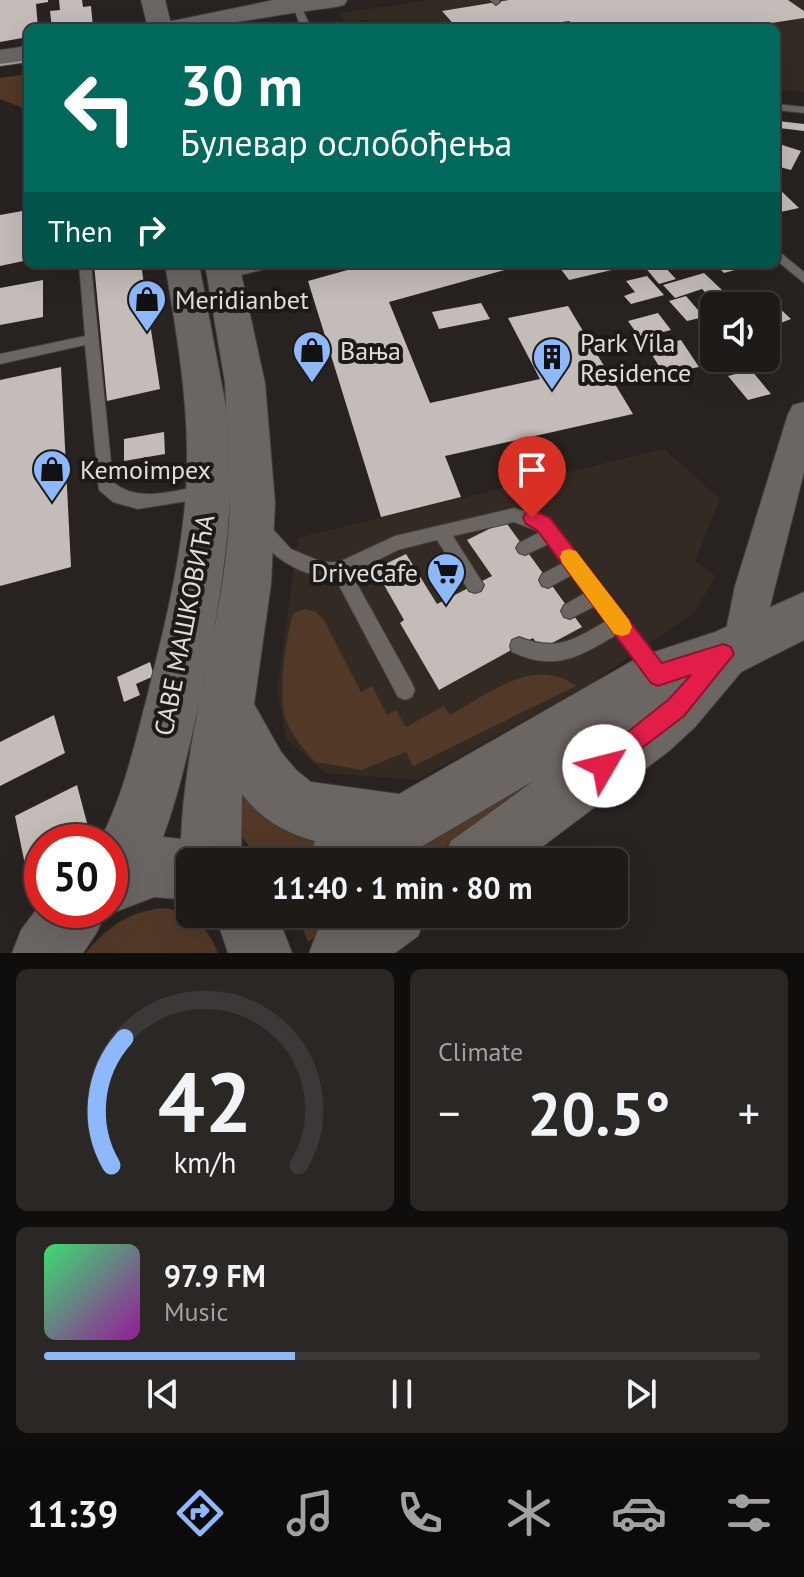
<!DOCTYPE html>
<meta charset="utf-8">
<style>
:root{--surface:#1e1a18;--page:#2b2725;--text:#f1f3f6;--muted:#a1a1a2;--line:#3c3837;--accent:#8db9fc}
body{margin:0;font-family:"PT Sans",sans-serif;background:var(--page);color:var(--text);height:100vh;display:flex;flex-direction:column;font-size:30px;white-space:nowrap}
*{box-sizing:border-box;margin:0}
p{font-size:26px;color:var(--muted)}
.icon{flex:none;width:44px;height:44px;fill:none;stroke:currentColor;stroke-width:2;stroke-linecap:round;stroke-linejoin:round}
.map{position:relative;height:953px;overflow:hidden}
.details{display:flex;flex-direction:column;gap:16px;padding:16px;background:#100e0d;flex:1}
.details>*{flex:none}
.guide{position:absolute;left:24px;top:24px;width:756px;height:244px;border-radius:12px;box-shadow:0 8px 32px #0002,0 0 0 2px var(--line);background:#00695c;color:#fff;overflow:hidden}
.controls{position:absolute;left:700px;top:292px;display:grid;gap:16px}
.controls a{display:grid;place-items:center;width:80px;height:80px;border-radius:12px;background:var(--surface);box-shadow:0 8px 32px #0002,0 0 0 2px var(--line);font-size:40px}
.speed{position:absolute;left:24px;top:824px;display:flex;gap:16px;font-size:40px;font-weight:700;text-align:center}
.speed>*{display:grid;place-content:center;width:104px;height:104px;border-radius:50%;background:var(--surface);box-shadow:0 8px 32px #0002,0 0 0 2px var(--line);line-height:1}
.speed .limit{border:12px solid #d22;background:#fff;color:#111}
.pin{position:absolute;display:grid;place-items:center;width:68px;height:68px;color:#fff;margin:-82px -34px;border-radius:50% 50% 50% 0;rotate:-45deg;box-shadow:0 0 8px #0007}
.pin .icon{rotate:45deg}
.me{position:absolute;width:88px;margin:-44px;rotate:53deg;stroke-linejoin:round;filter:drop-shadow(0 0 6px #0008)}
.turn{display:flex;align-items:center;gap:28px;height:168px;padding:0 24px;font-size:36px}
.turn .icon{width:104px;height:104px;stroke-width:2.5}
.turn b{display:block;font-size:56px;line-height:68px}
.then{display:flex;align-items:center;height:76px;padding:0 24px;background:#0003;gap:16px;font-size:30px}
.big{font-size:60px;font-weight:600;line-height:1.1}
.details .card{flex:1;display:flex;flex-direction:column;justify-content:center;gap:12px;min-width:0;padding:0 28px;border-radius:12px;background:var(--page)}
.details .dial{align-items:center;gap:0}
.dial svg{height:208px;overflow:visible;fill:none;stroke:var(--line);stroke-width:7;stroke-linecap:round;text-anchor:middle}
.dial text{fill:var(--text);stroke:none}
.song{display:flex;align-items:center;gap:24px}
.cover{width:96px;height:96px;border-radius:12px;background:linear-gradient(135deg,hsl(140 70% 55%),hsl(300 70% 35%))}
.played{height:8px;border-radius:4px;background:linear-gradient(90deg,var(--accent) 35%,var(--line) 35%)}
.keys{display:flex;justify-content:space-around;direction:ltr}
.heat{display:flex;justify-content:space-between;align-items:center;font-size:44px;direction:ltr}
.details .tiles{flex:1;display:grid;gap:16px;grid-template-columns:1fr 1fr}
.card:last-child{grid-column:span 2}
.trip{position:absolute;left:176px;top:848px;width:452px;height:80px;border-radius:12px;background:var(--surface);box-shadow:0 8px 32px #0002,0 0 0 2px var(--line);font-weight:600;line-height:80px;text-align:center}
.menu{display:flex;height:128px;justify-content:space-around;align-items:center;background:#0c0a0a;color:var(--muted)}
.menu .icon{width:56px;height:56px}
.menu .selected{color:var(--accent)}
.menu b{font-size:36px;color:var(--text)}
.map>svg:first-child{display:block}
.built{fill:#342a24}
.green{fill:#523827}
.building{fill:#c3bcb9}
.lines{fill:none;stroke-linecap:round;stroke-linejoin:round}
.service-casing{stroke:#423e3c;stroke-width:2}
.minor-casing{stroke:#423e3c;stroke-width:2}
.tertiary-casing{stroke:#423e3c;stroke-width:2}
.secondary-casing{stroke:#423e3c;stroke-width:2}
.service{fill:#6c6663;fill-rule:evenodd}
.minor{fill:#6c6663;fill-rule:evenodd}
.tertiary{fill:#6c6663;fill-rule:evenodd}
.secondary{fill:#6c6663;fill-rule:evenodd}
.tram{stroke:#9f9b99;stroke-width:2}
.route{fill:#e11d48;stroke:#92132f;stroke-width:2}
.slow{fill:#f59e0b}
.labels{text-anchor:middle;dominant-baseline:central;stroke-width:8;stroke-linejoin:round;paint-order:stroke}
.poi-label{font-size:26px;fill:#e0dddb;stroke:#1e1a17;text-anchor:start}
.street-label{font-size:26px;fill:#e0dddb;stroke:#1e1a17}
</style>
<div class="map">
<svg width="804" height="953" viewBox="0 0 804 953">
<rect width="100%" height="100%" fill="#282320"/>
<g class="built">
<polygon points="430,0 804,0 804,92 776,90 776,28 373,28 369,20 345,22 340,13"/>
<polygon points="664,449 720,499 695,561 715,576 695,612 590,684 417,780 325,773 286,738 277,689 298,538"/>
</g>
<g class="green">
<polygon points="28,74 28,110 0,99 0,78"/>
<path d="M305,609L316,612L324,620L361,692L372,686L387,715L396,710L406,727L444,706L450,715C488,694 535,655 576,686L413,766L406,752L362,770L315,762C305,750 291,735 286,720C277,694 286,640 293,613Z"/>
<polygon points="561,764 547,783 420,862 386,862"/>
<path d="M234,780C260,817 275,829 319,838L318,844L279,857L255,854L236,829Z"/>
<path d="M167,908C192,915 209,928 218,953H86C108,925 132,910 167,908Z"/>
<polygon points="297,914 347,914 308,942"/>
</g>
<g class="building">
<polygon points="0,0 48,0 48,2 36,4 38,28 28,28 28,37 0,42"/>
<polygon points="59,0 82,0 83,7 91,6 93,27 52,28 50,11 60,10"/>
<polygon points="509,0 788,0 804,11 804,18 740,28 577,28 569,21 521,28 457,28 442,11"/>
<polygon points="778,121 804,124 804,131 779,128"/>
<polygon points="776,143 801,151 791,170 776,166 780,152 776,151"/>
<polygon points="776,186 799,208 776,213"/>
<polygon points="28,210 28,260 0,266 0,215"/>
<polygon points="94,264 141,264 160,389 107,401"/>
<polygon points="369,264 526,264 389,302 430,403 540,379 508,318 568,306 633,414 445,456 461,497 381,517 308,281"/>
<polygon points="557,264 633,264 633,265 569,280"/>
<polygon points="653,264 662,264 676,279 659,284 644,266"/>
<polygon points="715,264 753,264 753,265 724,273"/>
<polygon points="704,273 722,290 707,294 702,289 675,298 663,285"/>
<polygon points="647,276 664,295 631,304 624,296 635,292 626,281"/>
<polygon points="43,280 43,317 0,325 0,288"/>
<polygon points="761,291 791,319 770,327 766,324 766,306 747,306 740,299"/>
<polygon points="686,296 704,317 687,321 669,301"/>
<polygon points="481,303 490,319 439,329 432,312"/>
<polygon points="658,313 671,330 640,338 628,321"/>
<polygon points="681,340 699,367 664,374 647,347"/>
<polygon points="714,344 714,358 738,359 718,364 704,346"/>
<polygon points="61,367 71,567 0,586 0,380"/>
<polygon points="751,370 771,394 748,400 728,376"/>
<polygon points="164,432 165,454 124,461 124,439"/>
<polygon points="505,521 582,627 541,649 533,638 439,690 400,623 404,620 375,569 406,554 437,604 492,576 467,540"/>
<polygon points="150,662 154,676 136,684 140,695 124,702 117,677"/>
<polygon points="54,715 65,753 0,786 0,742"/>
<polygon points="77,785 87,823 71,842 42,842 42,875 30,889 15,816"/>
</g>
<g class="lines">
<defs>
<g id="service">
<polygon points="490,0 499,0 500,2 496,5"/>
<polygon points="297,3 301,6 311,28 301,28 293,6"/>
<polygon points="776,104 804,107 804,113 776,110"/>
<polygon points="776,249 804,272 804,283 776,260"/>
<path d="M79,264H91L113,482C138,504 175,490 206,485L212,487L214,492L212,497L138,509L113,502L99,490L85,345L0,364V354L85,336Z"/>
<polygon points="253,264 276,264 274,267 224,279 218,275 219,272"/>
<path d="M514,508L550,519L662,664L665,671L662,678L655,680L648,678L616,635C579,657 555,672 512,652L510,646L512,640L519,637C556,652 574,640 606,621L595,606L570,619L564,617L561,611L564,605L585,593L572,575L548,588L542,586L539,580L542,574L563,563L549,544L525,555L519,553L516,548L519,543L540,532L514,522L453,536L484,585L481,591L475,593L469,591L437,540L398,550L351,573L412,683L415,690L412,697L405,700L398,697L335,578C303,578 268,557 253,528L255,523L261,521L267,523L291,549L322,562H339L395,536Z"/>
</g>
<polygon id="minor" points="804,402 804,472 757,658 743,664 729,658 723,645 735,586 788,414 793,405"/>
<path id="tertiary" d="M274,0H347L344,5L336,7C277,14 220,28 160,28L164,23L172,21Z"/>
<g id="secondary">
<polygon points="141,0 165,0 172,28 148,28"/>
<polygon points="28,46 28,62 0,66 0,50"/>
<path d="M165,264H199L226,407L230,489L225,383L205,264H239L265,383L275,503L271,584L254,704L281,752L296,770L311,782L399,794L639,657L715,632L804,592V640L741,672L695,727L669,751L522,862H442L451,841L535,780L395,862H307L315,841C285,833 261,819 242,794L241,862H190V900L154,897L110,914L106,912L97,932L83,953H12L21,930L42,902V910H110V842H99C123,797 134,747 147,697C166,621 186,543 187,464C188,396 176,330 165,264ZM230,495C229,612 185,723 181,839L163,837C180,791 190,743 201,695C215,629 227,563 230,495Z"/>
<polygon points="215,914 277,914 292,953 228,953"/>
<polygon points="342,914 427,914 418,936 395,953 309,953 318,930"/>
</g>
</defs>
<use href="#service" class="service-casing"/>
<use href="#minor" class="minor-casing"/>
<use href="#tertiary" class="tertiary-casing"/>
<use href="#secondary" class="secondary-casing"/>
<use href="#service" class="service"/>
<use href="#minor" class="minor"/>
<use href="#tertiary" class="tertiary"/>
<use href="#secondary" class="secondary"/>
<polyline class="tram" points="0,65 28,61"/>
</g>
<polygon class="route" points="532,510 550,518 662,663 723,644 731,647 734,654 684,716 604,777 596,774 593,766 596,757 668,700 691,675 658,686 651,683 537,530 526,524 523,518 526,512"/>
<polygon class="slow" points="569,549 576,551 629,620 632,627 629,634 622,636 614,634 562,563 560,557 562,551"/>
<defs>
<symbol id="shop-pin" viewBox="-11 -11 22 30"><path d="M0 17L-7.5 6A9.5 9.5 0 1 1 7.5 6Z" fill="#8db9fc" stroke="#1e1a17"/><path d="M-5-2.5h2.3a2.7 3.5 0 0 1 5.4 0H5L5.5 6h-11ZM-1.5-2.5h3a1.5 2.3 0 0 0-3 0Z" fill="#111"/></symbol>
<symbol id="building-pin" viewBox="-11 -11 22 30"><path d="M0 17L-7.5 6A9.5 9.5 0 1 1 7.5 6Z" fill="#8db9fc" stroke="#1e1a17"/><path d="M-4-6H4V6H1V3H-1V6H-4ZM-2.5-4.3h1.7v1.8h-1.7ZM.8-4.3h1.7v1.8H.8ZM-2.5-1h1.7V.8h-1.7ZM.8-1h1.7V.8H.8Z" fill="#111"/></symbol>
<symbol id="supermarket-pin" viewBox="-11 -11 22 30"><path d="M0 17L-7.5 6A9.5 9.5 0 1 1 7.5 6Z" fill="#8db9fc" stroke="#1e1a17"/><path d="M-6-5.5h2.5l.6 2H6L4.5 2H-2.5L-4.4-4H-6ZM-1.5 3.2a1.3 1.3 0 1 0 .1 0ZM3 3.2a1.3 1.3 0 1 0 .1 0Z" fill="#111"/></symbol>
</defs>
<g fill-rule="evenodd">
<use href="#shop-pin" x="125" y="277" width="44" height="60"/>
<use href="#shop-pin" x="290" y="328" width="44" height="60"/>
<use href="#building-pin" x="530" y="335" width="44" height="60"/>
<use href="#shop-pin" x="30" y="447" width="44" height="60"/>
<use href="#supermarket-pin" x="424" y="550" width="44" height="60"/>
</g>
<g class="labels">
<g class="poi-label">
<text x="175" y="299">Meridianbet</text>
<text x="580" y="342">Park Vila<tspan x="580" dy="30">Residence</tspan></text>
<text x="340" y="350">Вања</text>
<text x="80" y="469">Kemoimpex</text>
<text x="418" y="572" text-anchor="end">DriveCafe</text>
</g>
<g class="street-label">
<text transform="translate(184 625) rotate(-79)">САВЕ МАШКОВИЋА</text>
</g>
</g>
</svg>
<div class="controls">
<a><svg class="icon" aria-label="sound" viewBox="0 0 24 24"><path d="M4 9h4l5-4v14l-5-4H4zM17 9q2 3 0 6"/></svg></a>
</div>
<div class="speed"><div class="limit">50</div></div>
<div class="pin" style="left:532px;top:518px;background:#d93025"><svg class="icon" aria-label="arrive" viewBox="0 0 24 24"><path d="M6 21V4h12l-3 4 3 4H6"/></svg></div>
<svg class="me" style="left:604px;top:766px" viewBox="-20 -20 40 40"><circle r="19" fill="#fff"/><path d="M0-13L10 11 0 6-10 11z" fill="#e11d48"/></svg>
<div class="trip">11:40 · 1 min · 80 m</div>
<div class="guide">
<div class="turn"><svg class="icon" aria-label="left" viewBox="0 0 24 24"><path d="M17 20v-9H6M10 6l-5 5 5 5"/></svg><div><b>30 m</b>Булевар ослобођења</div></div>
<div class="then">Then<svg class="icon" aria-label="right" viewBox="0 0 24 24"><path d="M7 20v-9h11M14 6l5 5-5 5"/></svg></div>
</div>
</div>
<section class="details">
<div class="tiles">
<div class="card dial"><svg viewBox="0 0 100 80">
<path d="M14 69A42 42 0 1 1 86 69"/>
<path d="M14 69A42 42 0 0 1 19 20" stroke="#8db9fc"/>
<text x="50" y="56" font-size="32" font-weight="700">42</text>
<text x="50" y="72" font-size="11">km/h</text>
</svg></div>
<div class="card"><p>Climate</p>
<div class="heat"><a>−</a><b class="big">20.5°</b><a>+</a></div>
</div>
<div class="card">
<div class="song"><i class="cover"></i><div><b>97.9 FM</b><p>Music</p></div></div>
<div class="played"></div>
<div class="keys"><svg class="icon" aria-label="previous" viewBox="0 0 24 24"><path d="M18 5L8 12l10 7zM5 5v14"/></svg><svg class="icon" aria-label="pause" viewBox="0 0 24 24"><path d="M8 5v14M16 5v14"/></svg><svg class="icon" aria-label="next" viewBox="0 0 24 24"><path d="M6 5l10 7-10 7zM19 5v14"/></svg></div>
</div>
</div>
</section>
<nav class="menu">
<b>11:39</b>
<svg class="icon selected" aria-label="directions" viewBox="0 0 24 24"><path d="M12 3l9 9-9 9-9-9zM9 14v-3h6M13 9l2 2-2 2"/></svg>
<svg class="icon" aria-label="music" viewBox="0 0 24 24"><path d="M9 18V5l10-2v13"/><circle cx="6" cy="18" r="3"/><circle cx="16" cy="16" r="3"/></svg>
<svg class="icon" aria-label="phone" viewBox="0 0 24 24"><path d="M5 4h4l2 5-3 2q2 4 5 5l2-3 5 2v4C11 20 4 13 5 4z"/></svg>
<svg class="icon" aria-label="climate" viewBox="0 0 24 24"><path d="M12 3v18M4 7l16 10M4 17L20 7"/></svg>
<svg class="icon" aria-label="car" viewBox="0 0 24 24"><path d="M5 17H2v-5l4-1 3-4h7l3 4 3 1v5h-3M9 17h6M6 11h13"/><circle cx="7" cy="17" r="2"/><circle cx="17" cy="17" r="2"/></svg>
<svg class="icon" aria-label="filters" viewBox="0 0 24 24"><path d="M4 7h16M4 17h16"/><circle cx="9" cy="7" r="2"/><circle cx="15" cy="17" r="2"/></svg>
</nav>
